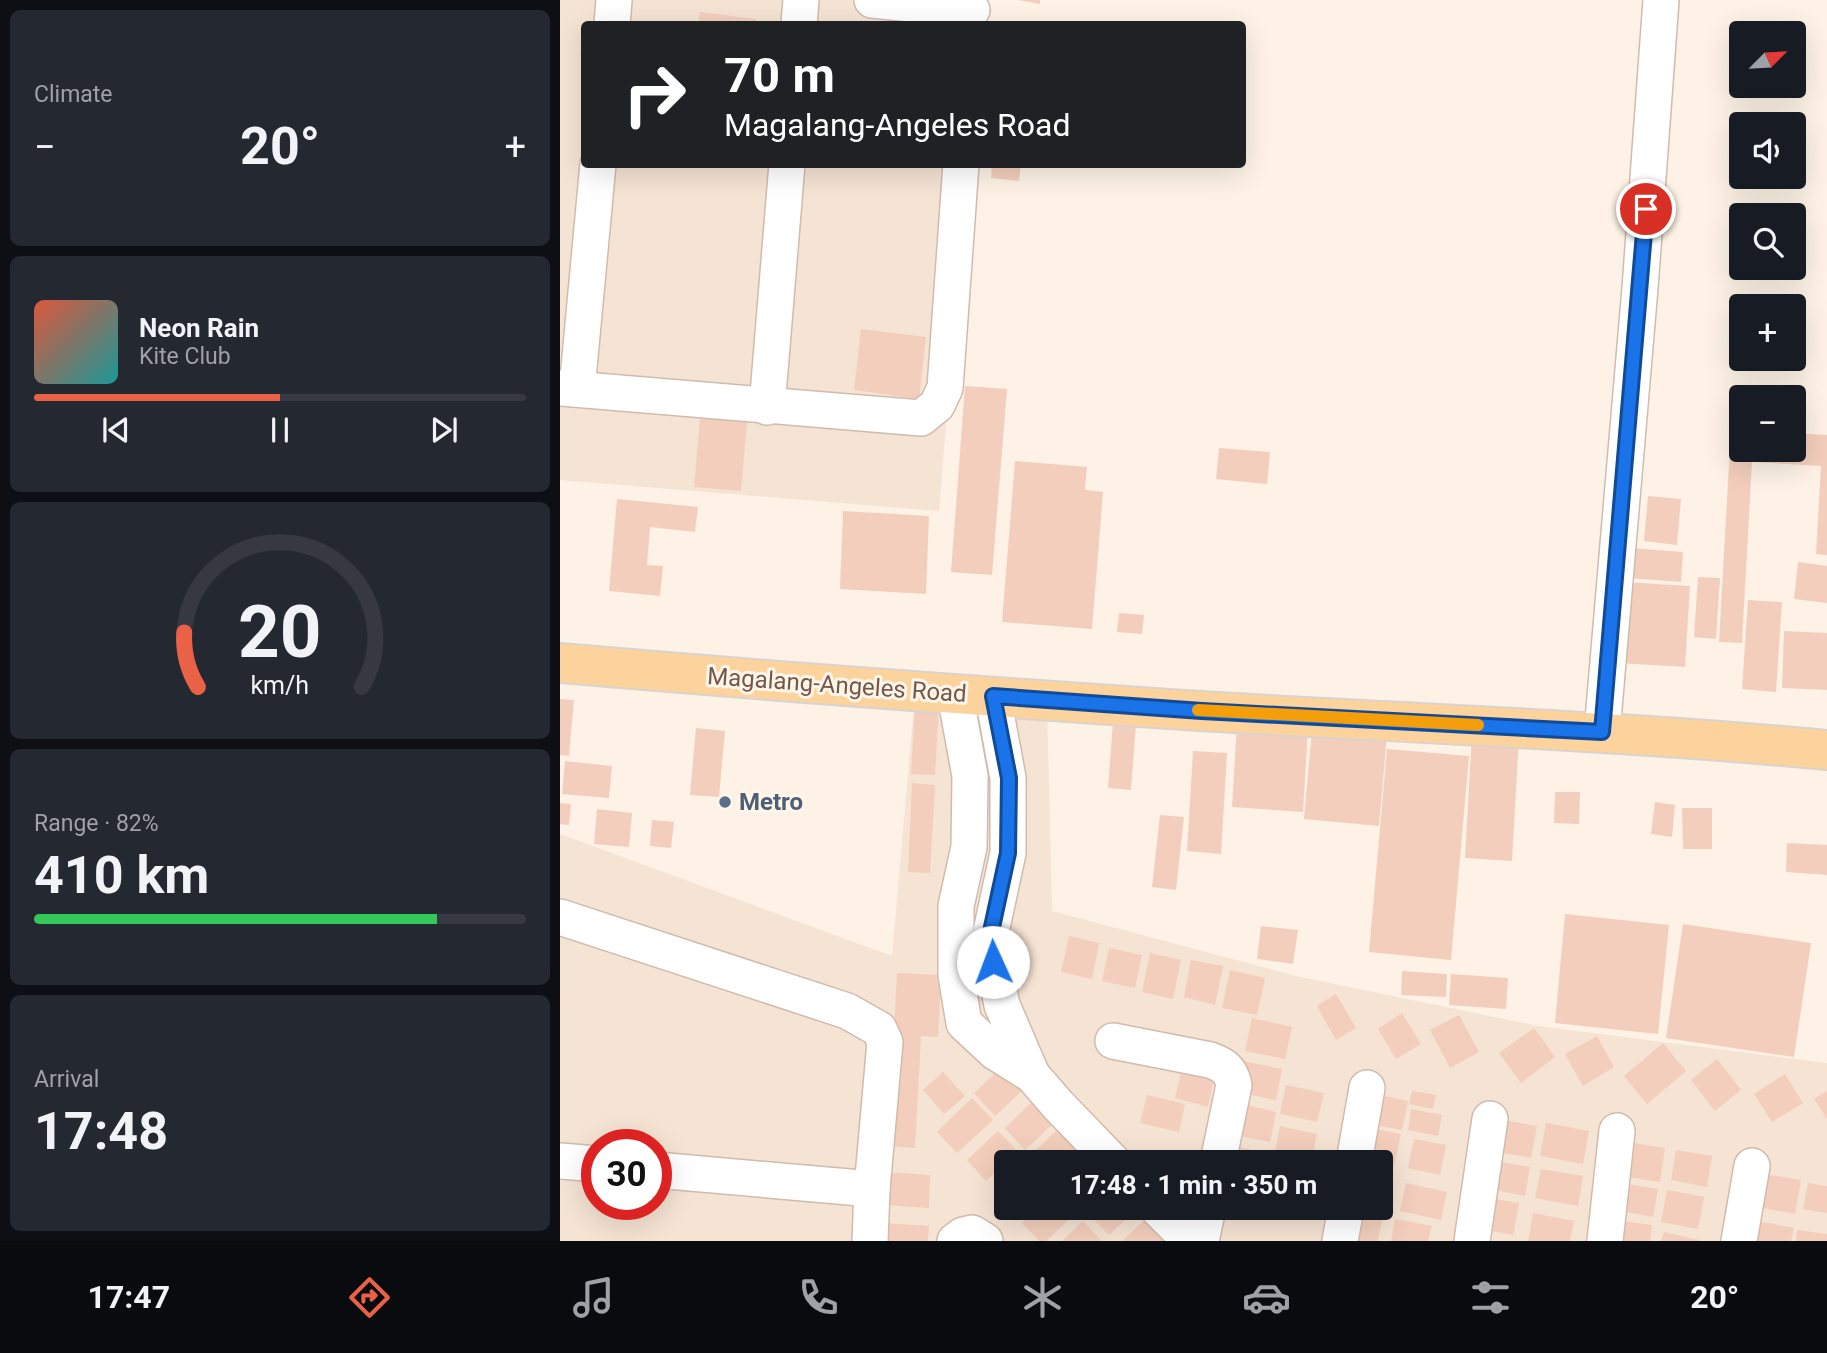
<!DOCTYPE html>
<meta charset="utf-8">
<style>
:root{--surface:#171b24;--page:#242831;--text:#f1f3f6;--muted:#9ea1a6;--line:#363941;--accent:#e96247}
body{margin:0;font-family:Roboto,sans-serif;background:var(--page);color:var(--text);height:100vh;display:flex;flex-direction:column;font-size:26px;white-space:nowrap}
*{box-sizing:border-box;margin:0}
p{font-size:23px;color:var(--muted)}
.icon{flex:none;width:38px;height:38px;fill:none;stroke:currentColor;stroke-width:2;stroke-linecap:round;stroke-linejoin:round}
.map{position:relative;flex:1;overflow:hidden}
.sheet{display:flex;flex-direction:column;gap:10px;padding:10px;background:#0d0f14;width:560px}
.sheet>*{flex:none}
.banner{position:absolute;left:21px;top:21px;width:665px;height:147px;border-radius:7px;box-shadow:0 7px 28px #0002;background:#202124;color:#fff;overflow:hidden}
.needle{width:46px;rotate:66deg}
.tools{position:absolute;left:1169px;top:21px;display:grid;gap:14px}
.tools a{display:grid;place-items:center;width:77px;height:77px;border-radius:7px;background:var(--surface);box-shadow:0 7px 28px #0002;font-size:35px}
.speed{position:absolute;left:21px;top:1129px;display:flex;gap:14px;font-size:35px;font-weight:700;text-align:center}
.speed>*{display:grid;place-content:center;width:91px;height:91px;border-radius:50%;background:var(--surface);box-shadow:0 7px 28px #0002;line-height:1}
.speed .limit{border:10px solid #d22;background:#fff;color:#111}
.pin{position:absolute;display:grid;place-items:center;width:60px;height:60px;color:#fff;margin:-30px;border:4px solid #fff;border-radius:50%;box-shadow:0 2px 7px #0007}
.me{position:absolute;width:77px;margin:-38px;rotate:358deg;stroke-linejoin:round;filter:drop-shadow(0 0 5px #0008)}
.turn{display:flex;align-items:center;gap:24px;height:147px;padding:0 28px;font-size:32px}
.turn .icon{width:91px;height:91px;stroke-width:2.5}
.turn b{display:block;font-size:49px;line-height:60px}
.big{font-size:52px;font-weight:700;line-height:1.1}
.sheet .widget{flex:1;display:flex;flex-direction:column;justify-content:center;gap:10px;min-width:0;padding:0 24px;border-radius:10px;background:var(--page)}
.sheet .dial{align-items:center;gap:0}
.dial svg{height:182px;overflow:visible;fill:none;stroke:var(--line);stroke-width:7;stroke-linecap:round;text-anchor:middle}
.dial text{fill:var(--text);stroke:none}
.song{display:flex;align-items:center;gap:21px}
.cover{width:84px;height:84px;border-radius:10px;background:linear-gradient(135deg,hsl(10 70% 55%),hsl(180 70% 35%))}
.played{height:7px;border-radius:4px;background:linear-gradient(90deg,var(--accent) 50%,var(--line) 50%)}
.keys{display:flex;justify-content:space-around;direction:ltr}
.heat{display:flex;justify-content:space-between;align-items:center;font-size:38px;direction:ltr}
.charge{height:10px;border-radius:5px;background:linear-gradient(90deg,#34c759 82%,var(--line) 0)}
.trip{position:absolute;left:434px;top:1150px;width:399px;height:70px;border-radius:7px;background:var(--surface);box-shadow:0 7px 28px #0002;font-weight:700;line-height:70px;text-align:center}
.menu{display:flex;height:112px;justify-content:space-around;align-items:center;background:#090b0e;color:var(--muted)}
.menu .icon{width:49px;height:49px}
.menu .selected{color:var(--accent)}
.menu b{font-size:32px;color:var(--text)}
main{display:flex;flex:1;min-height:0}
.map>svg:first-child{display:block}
.residential{fill:#f5e3d3;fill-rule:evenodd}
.building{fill:#f3cebc}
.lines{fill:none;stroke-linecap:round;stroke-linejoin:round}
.minor-casing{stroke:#d1bbad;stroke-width:38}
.major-casing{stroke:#dbd3d0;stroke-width:42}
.minor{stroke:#fff;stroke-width:35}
.major{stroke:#fcd39c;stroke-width:38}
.route-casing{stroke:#114b97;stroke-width:18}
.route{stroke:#1a73e8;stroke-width:12}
.slow{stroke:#f59e0b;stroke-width:12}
.service-dot{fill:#5c6f8a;stroke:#fff6eb;stroke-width:2.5}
.labels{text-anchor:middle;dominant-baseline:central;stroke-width:6;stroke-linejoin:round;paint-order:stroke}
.street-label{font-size:24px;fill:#765749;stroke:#fff6eb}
.service-label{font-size:24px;font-weight:bold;fill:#4e5e75;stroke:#fff6eb;text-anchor:start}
</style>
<main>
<section class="sheet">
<div class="widget"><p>Climate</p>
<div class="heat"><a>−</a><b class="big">20°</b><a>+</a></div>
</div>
<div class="widget">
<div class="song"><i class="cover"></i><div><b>Neon Rain</b><p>Kite Club</p></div></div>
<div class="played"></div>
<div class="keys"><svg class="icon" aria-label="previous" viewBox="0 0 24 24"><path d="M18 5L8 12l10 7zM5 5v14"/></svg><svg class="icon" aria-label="pause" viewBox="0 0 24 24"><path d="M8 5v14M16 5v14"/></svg><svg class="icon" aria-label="next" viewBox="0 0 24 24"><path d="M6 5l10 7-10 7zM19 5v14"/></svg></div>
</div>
<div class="widget dial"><svg viewBox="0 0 100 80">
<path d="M14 69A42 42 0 1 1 86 69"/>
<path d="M14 69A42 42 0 0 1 8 45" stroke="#e96247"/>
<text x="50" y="56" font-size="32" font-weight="700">20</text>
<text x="50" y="72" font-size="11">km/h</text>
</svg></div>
<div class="widget"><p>Range · 82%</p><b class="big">410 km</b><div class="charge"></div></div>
<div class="widget"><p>Arrival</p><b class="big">17:48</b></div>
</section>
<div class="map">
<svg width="1267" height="1241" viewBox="0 0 1267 1241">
<rect width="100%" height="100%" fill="#fdf2e5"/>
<g class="residential">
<polygon points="0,0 420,0 418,24 24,24 24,164 407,165 379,511 0,480"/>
<path d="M355,695L487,706L492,911L736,976L978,1026L1267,1063V1241H0V834L332,956ZM37,1144H96V1204H37ZM446,1162H821V1208H446Z"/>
</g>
<g class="building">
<polygon points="458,0 480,0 480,4"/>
<polygon points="140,12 196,19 195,24 138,24"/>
<polygon points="432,164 461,164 459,181 431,178"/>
<polygon points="301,329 366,337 359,399 294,390"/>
<polygon points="405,386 447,389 432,575 391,572"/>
<polygon points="141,406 188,411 181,491 134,487"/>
<polygon points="1171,429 1181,429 1181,450 1234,450 1234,433 1267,435 1267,555 1256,554 1261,466 1192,462 1182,643 1159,642"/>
<polygon points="659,448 710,452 707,484 656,479"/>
<polygon points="455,461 527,467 525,490 543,492 532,629 442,622"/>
<polygon points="1088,496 1121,499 1117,545 1084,541"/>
<polygon points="57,499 138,507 135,532 90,527 87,565 103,566 100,596 49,591"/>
<polygon points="283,511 369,516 366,594 280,589"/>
<polygon points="1070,548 1123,552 1121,582 1068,578"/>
<polygon points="1238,562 1267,566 1267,603 1234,599"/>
<polygon points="1138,577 1160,578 1156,639 1134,637"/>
<polygon points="1064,582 1130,586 1125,667 1059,663"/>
<polygon points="1188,600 1222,602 1216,692 1182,689"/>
<polygon points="559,613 584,615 582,634 557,632"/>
<polygon points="1224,631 1267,633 1267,690 1222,688"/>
<polygon points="0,699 14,700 9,756 0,755"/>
<polygon points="355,703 379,704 375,775 351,774"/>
<polygon points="553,722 576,724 571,790 548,788"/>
<polygon points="677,725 748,729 743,812 672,807"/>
<polygon points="136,728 165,731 159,797 130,795"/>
<polygon points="752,729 827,735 819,826 744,819"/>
<polygon points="912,734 959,737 952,861 905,858"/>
<polygon points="827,749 909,756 891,960 809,952"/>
<polygon points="633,751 667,753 661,854 627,851"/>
<polygon points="5,761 52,766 49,798 2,794"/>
<polygon points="352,783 375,785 370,873 348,872"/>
<polygon points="995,792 1020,792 1019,824 994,823"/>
<polygon points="1095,802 1115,805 1112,837 1091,834"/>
<polygon points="0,803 11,804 9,825 0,824"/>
<polygon points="1122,808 1152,808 1152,849 1123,849"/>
<polygon points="37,809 72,813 69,847 34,844"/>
<polygon points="600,815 624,817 616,890 592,887"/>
<polygon points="92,820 114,822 111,848 90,846"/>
<polygon points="1227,843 1267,845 1267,875 1226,872"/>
<polygon points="1005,914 1109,925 1098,1034 995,1023"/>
<polygon points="1123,924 1251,943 1234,1057 1106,1038"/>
<polygon points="701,926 738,930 733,964 697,959"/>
<polygon points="509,936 539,943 532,979 501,972"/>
<polygon points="549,948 582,955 575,988 542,981"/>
<polygon points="590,953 621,960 613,999 582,992"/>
<polygon points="631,960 663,966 655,1005 624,997"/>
<polygon points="418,961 426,979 407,988 399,969"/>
<polygon points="670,970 705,978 697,1015 662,1008"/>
<polygon points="842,971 887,974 886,997 841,995"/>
<polygon points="337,973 381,975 378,1037 361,1036 355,1148 328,1146"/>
<polygon points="891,974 948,978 946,1009 889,1005"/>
<polygon points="776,994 796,1028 776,1040 757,1006"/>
<polygon points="842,1013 861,1044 836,1059 818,1029"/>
<polygon points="899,1015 919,1052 890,1068 870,1030"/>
<polygon points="692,1018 732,1027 725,1059 685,1051"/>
<polygon points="974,1028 995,1057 961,1083 939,1053"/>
<polygon points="1037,1036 1054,1067 1023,1086 1005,1054"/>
<polygon points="1103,1043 1126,1071 1087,1104 1064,1076"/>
<polygon points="1157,1059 1181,1090 1155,1111 1131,1080"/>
<polygon points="683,1061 722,1069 716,1100 677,1092"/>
<polygon points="623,1065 655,1073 648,1107 615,1098"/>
<polygon points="443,1066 464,1089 435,1116 414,1093"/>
<polygon points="383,1072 405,1096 384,1114 363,1090"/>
<polygon points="1225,1074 1243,1103 1212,1122 1194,1094"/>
<polygon points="726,1085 764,1093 757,1122 720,1114"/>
<polygon points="852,1091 876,1095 873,1109 849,1104"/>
<polygon points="1267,1091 1267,1119 1254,1099"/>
<polygon points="810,1093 848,1101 842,1130 804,1123"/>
<polygon points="587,1095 625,1104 619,1132 580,1123"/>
<polygon points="412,1098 433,1120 397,1153 377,1132"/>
<polygon points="474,1100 495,1122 465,1150 445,1128"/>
<polygon points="677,1103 716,1112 710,1142 670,1134"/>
<polygon points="851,1109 882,1115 878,1136 848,1130"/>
<polygon points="938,1119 977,1126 971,1158 932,1151"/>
<polygon points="986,1123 1029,1131 1023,1164 980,1156"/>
<polygon points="502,1125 523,1147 507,1162 481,1162 473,1153"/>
<polygon points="720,1126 757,1134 751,1162 713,1162"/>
<polygon points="807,1127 841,1134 834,1167 821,1164 821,1162 809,1162"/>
<polygon points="438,1131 458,1152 426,1181 407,1160"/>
<polygon points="854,1139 886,1145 880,1175 848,1168"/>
<polygon points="1068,1142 1105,1148 1100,1182 1062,1176"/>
<polygon points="669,1145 707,1153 705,1162 665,1162"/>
<polygon points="1116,1150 1152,1156 1147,1187 1111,1180"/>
<polygon points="930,1160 970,1167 965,1196 925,1188"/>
<polygon points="981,1169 1023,1176 1018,1206 975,1198"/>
<polygon points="323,1172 370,1175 369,1208 322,1205"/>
<polygon points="1204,1174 1241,1180 1235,1214 1198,1207"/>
<polygon points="821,1175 832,1177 826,1211 814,1209 821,1208"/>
<polygon points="446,1182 446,1204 435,1192"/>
<polygon points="846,1183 887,1192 881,1220 840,1211"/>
<polygon points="1060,1183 1098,1189 1093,1217 1056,1210"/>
<polygon points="1248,1183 1267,1186 1267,1213 1243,1209"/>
<polygon points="1107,1190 1144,1197 1138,1229 1101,1222"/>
<polygon points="923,1197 959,1203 953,1235 917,1228"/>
<polygon points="479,1208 511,1208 516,1213 486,1241 479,1241 462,1223"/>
<polygon points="537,1208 578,1208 549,1235 529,1215"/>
<polygon points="721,1208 742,1208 741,1213"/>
<polygon points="794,1209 823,1214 818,1241 788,1241"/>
<polygon points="973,1213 1014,1221 1010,1241 968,1241"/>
<polygon points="591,1214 610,1235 603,1241 562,1241"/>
<polygon points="835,1219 872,1226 868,1241 831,1241"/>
<polygon points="1056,1220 1092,1225 1090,1241 1053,1241"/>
<polygon points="1192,1220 1234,1228 1231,1241 1188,1241"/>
<polygon points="523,1221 542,1241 502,1241"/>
<polygon points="323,1223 369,1226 368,1241 321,1241"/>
<polygon points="1237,1230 1267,1234 1267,1241 1236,1241"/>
<polygon points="1104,1232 1139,1240 1139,1241 1101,1241"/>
</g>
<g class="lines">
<defs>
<g id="minor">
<polyline points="312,0 412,10"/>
<polyline points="52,24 54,0"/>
<polyline points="239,24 241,0"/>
<polyline points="0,388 361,418 377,405 385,388 401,164"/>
<polyline points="17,389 38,164"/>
<polyline points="207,407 227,164"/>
<polyline points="395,694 410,776 409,847 396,906 396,975 404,1023 435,1052 472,1075 498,1105 553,1162"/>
<polyline points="433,697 448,778 448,853 429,941 442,1005 472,1075"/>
<polyline points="1042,732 1080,288 1101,0"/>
<polyline points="0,917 287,1011 319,1029 325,1042 312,1189 310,1241"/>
<path d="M553,1041L650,1060C664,1065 671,1070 674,1085L658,1162"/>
<polyline points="0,1161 37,1164"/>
<polyline points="794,1162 807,1088"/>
<polyline points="96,1170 312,1189"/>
<polyline points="597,1208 630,1241"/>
<polyline points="395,1241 403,1235 412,1233 425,1241"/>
<polyline points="641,1241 648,1208"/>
<polyline points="780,1241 786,1208"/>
<polyline points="912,1241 930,1119"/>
<polyline points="1045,1241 1057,1131"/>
<polyline points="1179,1241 1192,1166"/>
</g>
<path id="major" d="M0,663C208,681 416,696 624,710C838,723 1053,730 1267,750"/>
</defs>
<use href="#minor" class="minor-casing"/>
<use href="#major" class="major-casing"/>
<use href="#minor" class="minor"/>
<use href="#major" class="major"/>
</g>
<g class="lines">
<defs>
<polyline id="route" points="433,962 429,941 448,853 449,778 433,696 642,711 1042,732 1086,209"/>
</defs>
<use href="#route" class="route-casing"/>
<use href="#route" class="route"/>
<polyline class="slow" points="638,710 918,725"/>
</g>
<circle class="service-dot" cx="165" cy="802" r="7"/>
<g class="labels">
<g class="street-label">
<text transform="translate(277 685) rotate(4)">Magalang-Angeles Road</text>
</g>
<g class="service-label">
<text x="179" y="802">Metro</text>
</g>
</g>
</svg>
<div class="tools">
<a><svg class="needle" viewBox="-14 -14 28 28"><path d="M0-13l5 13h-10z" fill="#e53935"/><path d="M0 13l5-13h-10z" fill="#9ea1a6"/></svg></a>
<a><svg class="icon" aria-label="sound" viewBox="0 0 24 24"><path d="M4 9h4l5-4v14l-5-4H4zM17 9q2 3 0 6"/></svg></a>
<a><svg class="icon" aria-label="search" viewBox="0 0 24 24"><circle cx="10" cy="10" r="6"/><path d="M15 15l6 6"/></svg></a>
<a>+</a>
<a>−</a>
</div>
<div class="speed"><div class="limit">30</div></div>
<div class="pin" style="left:1086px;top:209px;background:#d93025"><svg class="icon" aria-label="arrive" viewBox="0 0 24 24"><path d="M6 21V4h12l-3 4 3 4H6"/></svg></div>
<svg class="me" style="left:433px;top:962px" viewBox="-20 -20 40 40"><circle r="19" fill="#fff"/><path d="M0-13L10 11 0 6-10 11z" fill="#1a73e8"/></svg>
<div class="trip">17:48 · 1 min · 350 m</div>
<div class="banner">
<div class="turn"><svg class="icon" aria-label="right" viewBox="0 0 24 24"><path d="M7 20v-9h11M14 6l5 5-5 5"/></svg><div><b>70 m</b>Magalang-Angeles Road</div></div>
</div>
</div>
</main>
<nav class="menu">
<b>17:47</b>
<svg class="icon selected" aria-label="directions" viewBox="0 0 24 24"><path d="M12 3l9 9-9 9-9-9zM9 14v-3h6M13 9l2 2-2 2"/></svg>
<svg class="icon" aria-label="music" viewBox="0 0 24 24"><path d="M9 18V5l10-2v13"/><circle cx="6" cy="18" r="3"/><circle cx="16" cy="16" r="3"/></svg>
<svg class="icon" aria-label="phone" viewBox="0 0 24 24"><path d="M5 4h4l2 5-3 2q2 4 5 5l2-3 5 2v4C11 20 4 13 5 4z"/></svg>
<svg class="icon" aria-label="climate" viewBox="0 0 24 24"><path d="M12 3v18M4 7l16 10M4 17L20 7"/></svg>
<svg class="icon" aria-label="car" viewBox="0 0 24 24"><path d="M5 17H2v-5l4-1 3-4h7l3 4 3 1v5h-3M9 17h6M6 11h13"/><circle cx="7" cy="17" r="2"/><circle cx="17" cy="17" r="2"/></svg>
<svg class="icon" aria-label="filters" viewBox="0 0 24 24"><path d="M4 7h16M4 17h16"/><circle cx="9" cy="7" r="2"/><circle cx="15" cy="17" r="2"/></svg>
<b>20°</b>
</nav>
